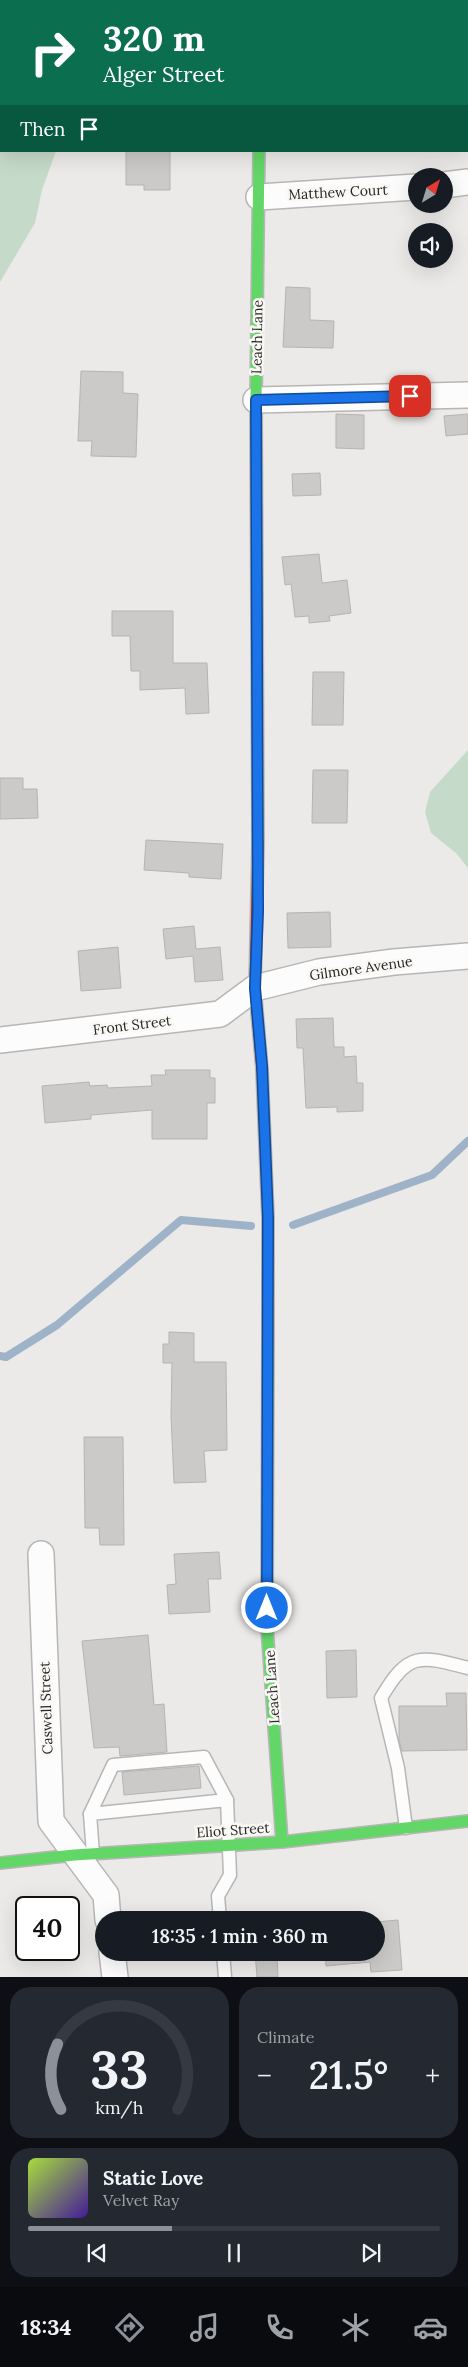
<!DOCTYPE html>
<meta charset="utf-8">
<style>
:root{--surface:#171b24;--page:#242831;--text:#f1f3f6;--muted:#9ea1a6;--line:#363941;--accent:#8c9099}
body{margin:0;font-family:Lora,serif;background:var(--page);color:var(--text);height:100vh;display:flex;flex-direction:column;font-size:19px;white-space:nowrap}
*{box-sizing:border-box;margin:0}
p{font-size:16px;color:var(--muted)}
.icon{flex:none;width:28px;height:28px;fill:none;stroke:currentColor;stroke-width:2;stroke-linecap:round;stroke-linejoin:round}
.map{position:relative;height:1977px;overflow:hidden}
.panel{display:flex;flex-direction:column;gap:10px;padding:10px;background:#0d0f14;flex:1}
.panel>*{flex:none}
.banner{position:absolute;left:0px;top:0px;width:469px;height:152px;box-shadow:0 5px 20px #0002;background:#0b6e4f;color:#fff;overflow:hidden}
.needle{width:32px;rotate:38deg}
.tools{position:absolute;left:408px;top:168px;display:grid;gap:10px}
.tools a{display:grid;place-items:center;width:45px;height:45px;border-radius:50%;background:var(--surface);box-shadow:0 5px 20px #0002;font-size:25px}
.speed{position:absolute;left:15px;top:1896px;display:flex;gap:10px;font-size:25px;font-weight:700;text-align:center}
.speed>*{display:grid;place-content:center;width:65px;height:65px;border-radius:50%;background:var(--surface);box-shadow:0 5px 20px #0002;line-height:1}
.speed .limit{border:2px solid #111;border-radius:8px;background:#fff;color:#111}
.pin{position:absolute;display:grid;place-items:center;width:42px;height:42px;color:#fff;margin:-21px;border-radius:10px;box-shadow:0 2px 8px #0006}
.me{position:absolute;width:55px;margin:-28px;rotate:0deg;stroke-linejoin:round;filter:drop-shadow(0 0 4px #0008)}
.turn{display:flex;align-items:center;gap:18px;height:105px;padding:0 20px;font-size:22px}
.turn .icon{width:65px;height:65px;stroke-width:2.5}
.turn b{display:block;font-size:35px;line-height:42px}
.then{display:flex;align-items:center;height:48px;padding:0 20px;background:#0003;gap:10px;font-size:19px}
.big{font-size:38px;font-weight:600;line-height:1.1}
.panel .card{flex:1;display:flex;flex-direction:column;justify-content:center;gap:8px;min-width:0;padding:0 18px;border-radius:20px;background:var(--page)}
.panel .dial{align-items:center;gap:0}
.dial svg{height:130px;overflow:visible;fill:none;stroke:var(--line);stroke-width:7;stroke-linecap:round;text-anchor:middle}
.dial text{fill:var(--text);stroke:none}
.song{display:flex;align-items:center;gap:15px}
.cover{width:60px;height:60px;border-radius:8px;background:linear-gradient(135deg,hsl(80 70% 55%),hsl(260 70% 35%))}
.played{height:5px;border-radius:2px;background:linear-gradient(90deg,var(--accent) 35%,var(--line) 35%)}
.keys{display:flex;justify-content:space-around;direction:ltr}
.heat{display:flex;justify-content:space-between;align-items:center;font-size:28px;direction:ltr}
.panel .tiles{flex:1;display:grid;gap:10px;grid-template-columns:1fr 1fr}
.card:last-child{grid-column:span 2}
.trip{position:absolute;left:95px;top:1911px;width:290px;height:50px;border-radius:25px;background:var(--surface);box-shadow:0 5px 20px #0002;font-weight:600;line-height:50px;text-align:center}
.menu{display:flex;height:80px;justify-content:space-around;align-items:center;background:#090b0e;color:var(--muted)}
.menu .icon{width:35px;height:35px}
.menu .active{color:var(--accent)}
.menu b{font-size:22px;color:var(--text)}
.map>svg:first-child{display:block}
.green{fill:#c6dac9}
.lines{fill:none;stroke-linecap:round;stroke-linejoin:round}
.stream{stroke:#9fb3c8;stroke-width:8}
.building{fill:#cbcac9;stroke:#b5b4b3}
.lane-casing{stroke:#b7b6b4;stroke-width:15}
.street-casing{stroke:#b7b6b4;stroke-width:28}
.fast-casing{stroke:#b7b6b4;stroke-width:14}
.slow-casing{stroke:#b7b6b4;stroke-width:14}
.jam-casing{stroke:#b7b6b4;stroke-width:14}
.lane{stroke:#fcfcfc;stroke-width:12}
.street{stroke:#fcfcfc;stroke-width:25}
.fast{stroke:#63d668;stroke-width:11}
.slow{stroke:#ff974d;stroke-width:11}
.jam{stroke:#b3261e;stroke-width:11}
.route-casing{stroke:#114b97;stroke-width:12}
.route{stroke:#1a73e8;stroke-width:9}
.labels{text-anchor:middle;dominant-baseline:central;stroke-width:5;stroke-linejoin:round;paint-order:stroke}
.street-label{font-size:14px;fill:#262625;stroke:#faf8f5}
</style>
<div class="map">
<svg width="468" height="1977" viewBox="0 0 468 1977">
<rect width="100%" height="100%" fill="#ebeae8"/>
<g class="green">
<polygon points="0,112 1,151 56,151 42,190 35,223 0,282"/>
<polygon points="468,750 468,868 456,853 431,833 425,812 430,792"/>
</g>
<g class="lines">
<g class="stream">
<polyline points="293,1225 432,1175 468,1141"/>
<polyline points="0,1356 6,1357 57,1325 181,1220 251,1226"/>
</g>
</g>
<g class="building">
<polygon points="126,151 170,151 170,190 144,190 144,185 126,185"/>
<polygon points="286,287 310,288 310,320 334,321 333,348 283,347"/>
<polygon points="81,371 123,372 123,393 138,394 136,457 91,456 92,441 78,441"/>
<polygon points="336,414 364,415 364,449 336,448"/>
<polygon points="468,414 468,434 446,436 444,416"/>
<polygon points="320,473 321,495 293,496 292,474"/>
<polygon points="319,554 322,583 347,580 351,613 329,616 330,621 309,623 309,616 295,617 291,584 285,585 282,557"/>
<polygon points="112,611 173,611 173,663 207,663 209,713 186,714 185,688 140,690 140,671 131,671 130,636 112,636"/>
<polygon points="313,672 344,672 343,725 312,725"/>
<polygon points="313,770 348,770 347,823 312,823"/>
<polygon points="0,778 23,778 23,789 37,789 38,818 0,819"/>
<polygon points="146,840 223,844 221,879 189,877 189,873 144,870"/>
<polygon points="330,912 331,947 288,948 287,913"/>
<polygon points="194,926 196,949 220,947 223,980 195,982 193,956 166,959 163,929"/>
<polygon points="118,947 121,988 81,991 78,951"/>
<polygon points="333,1018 334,1047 344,1047 344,1057 356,1056 357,1083 363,1083 363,1111 337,1112 337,1107 306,1108 303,1048 297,1048 296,1019"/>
<polygon points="165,1070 210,1070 210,1078 215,1078 215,1103 207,1103 207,1139 152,1139 152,1110 91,1115 91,1119 45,1123 42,1086 89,1082 90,1086 107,1085 108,1088 152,1086 151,1075 166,1075"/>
<polygon points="169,1332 194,1333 194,1362 226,1362 227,1450 204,1451 206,1482 174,1483 171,1415 172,1363 163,1363 163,1344 169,1344"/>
<polygon points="84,1437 123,1437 124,1545 100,1545 99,1528 85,1528"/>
<polygon points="219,1552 221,1579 208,1579 210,1612 169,1614 167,1585 176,1584 174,1554"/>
<polygon points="148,1635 154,1705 164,1704 167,1752 120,1756 119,1747 94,1748 82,1641"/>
<polygon points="356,1650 357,1697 327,1698 326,1651"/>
<polygon points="446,1693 466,1693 467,1750 402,1751 399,1740 399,1706 447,1706"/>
<polygon points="199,1766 201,1788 124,1795 122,1772"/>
<polygon points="274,1913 274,1920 252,1920 252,1915"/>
<polygon points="367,1916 367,1920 324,1920"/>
<polygon points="398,1920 402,1970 371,1972 370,1962 326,1966 325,1952 376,1952 376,1922"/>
<polygon points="255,1952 287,1952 288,1956 277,1957 278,1977 257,1977"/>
</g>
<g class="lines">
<defs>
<g id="lane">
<polyline points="90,1814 113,1765 204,1757 227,1800"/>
<path d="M406,1828L398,1768L381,1698C408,1652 419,1655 468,1668"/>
<polyline points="93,1854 90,1814 227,1800 230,1875 218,1896 220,1920"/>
<polyline points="223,1952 225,1977"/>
</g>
<g id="street">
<polyline points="265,1 265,0"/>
<polyline points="444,185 468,182"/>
<polyline points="259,197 416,187"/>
<polyline points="256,400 468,395"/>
<polyline points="0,1040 220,1014 255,988 319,972 394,962 468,956"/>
<polyline points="41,1554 51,1821 106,1895 108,1920"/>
<polyline points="112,1952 115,1977"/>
</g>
<g id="fast">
<polyline points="258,842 256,400 259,151"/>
<polyline points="268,1339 267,1627 282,1842"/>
<polyline points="0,1863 74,1855 282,1842 468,1821"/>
</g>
<polyline id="slow" points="262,1070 268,1218 268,1339"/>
<polyline id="jam" points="258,842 255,988 262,1070"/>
</defs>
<use href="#lane" class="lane-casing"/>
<use href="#street" class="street-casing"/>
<use href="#fast" class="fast-casing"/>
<use href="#slow" class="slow-casing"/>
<use href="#jam" class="jam-casing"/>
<use href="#lane" class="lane"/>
<use href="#street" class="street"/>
<use href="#fast" class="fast"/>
<use href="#slow" class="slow"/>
<use href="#jam" class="jam"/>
</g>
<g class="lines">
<defs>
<polyline id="route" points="267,1608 268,1218 262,1066 255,988 258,911 256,400 410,396"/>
</defs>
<use href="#route" class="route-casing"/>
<use href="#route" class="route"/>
</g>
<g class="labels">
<g class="street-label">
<text transform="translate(338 192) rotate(-3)">Matthew Court</text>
<text transform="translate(257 337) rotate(-89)">Leach Lane</text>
<text transform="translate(361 968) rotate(-8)">Gilmore Avenue</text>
<text transform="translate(132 1025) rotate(-7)">Front Street</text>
<text transform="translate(272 1687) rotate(-94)">Leach Lane</text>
<text transform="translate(46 1708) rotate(-92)">Caswell Street</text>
<text transform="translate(233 1830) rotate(-4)">Eliot Street</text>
</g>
</g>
</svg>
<div class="tools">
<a><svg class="needle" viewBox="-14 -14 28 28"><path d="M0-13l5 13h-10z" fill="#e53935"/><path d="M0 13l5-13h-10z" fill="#9ea1a6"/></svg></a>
<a><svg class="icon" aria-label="sound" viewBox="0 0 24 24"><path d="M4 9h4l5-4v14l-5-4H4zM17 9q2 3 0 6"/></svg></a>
</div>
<div class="speed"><div class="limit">40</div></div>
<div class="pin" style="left:410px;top:396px;background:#d93025"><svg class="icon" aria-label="arrive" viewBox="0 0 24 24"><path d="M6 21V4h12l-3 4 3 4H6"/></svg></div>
<svg class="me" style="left:267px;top:1608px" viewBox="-20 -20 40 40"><circle r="17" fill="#1a73e8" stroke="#fff" stroke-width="3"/><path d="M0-11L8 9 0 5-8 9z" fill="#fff"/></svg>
<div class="trip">18:35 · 1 min · 360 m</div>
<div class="banner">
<div class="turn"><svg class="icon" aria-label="right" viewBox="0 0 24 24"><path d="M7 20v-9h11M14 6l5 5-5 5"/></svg><div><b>320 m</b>Alger Street</div></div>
<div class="then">Then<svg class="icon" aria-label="arrive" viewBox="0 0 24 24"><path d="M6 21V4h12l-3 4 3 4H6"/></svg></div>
</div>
</div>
<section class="panel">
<div class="tiles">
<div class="card dial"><svg viewBox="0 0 100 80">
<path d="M14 69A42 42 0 1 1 86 69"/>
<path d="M14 69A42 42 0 0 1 12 29" stroke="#8c9099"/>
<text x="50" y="56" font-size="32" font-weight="700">33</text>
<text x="50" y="72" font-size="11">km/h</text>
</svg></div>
<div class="card"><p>Climate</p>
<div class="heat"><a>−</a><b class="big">21.5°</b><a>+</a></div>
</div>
<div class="card">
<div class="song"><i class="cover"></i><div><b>Static Love</b><p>Velvet Ray</p></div></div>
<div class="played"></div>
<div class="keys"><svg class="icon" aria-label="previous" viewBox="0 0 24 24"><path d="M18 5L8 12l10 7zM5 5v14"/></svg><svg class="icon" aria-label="pause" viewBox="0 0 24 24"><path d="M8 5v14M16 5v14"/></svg><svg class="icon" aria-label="next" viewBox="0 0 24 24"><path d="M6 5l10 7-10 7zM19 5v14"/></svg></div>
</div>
</div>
</section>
<nav class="menu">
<b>18:34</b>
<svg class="icon active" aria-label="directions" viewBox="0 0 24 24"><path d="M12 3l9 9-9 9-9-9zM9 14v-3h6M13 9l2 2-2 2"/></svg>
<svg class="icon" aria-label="music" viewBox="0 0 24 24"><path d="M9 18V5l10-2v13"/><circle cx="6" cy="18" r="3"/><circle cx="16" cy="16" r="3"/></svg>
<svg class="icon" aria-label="phone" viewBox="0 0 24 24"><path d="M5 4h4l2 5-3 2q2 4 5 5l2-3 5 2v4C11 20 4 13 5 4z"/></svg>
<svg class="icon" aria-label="climate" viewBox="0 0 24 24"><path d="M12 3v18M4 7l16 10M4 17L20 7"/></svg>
<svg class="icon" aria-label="car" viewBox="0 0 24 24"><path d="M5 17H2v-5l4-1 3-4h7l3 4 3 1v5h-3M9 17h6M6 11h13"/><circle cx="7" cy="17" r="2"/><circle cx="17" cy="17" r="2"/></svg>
</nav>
